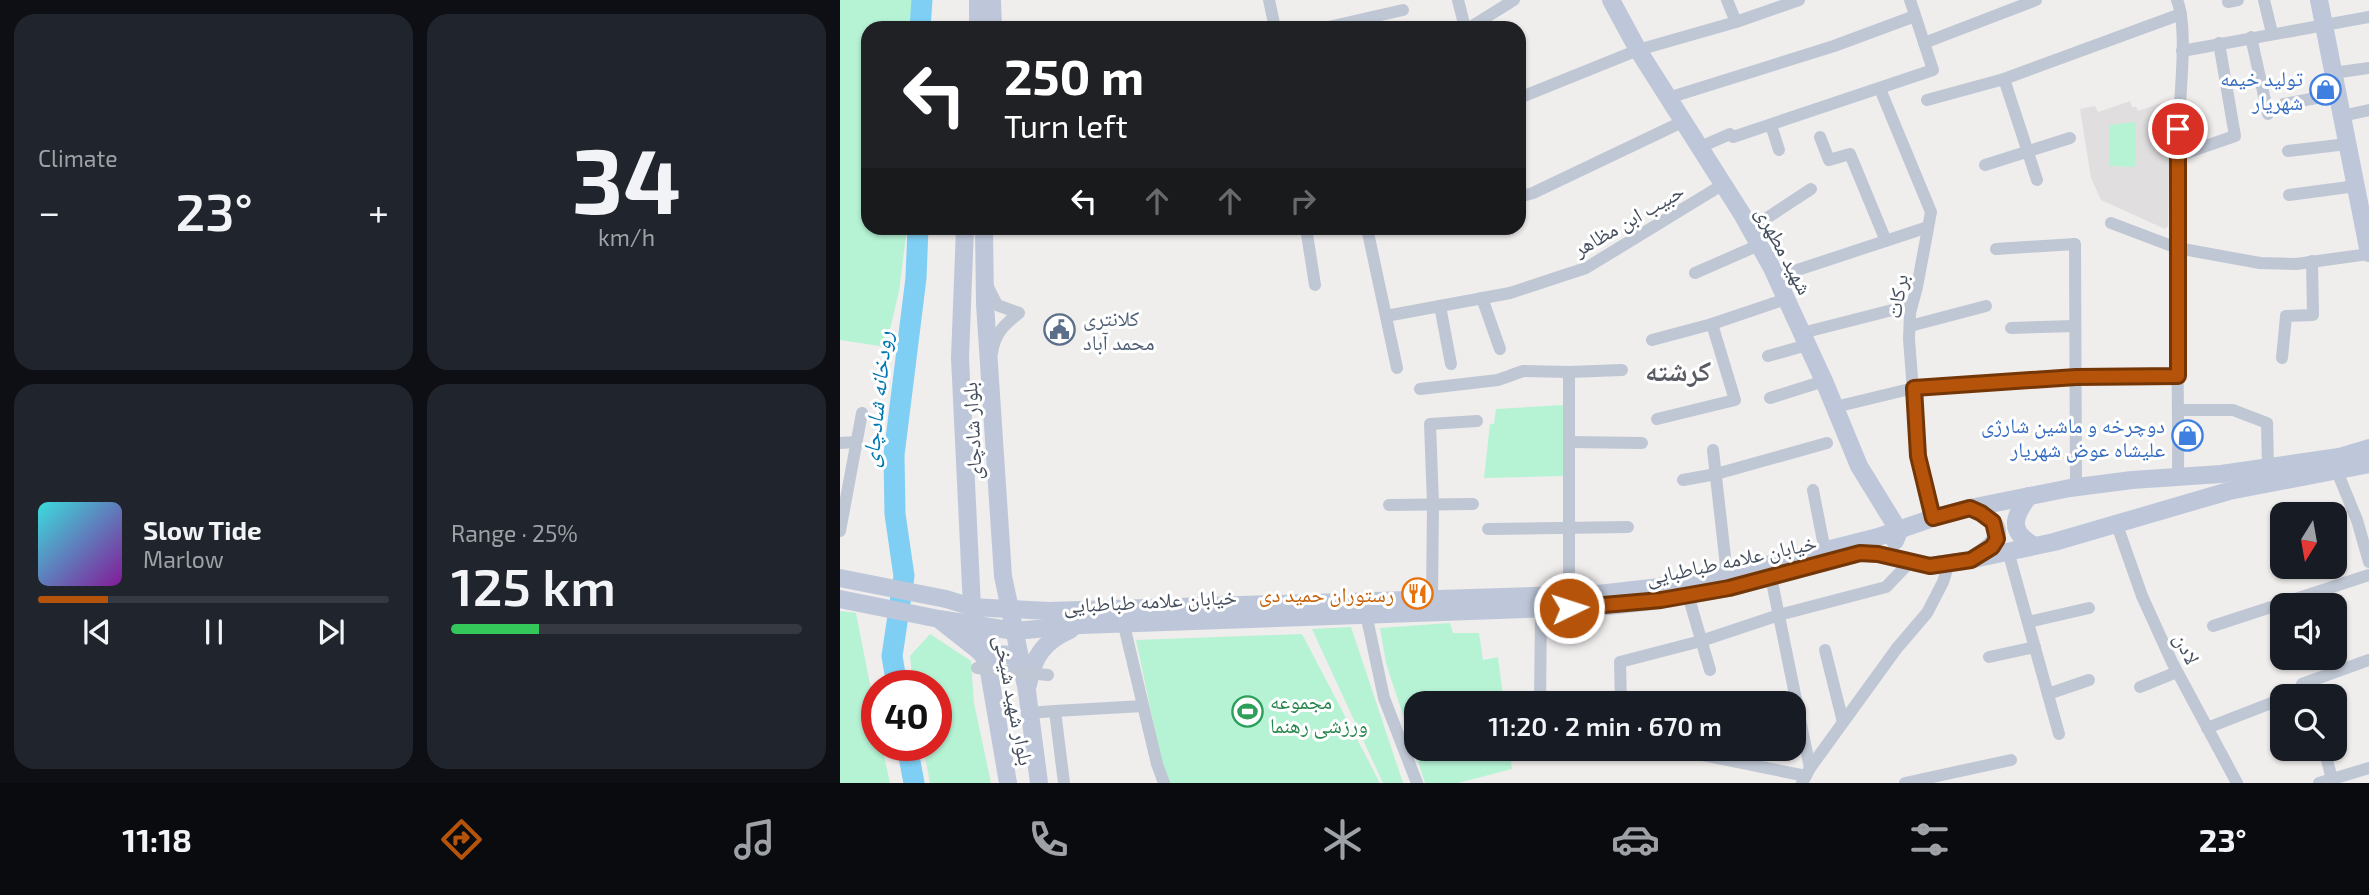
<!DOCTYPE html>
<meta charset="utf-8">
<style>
:root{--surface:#171b24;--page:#20242c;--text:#f1f3f6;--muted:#9ea1a6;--line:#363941;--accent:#b45309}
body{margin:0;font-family:"Exo 2","Noto Naskh Arabic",sans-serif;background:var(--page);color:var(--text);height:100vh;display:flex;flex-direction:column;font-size:26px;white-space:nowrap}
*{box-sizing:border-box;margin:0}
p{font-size:23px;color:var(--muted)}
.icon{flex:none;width:38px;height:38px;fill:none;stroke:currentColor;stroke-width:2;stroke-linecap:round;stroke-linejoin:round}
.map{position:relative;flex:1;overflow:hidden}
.details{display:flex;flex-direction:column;gap:14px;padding:14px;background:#0d0f14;width:840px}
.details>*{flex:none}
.top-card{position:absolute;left:21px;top:21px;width:665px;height:214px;border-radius:21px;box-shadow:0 2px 5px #0004;background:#202124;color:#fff;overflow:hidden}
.needle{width:46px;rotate:191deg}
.buttons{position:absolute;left:1430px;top:502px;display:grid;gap:14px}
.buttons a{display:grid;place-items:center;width:77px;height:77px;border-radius:14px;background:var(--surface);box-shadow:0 2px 5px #0004;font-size:35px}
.speed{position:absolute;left:21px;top:670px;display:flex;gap:14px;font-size:35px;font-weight:700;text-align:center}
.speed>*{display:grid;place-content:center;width:91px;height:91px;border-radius:50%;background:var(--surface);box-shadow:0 2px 5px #0004;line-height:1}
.speed .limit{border:10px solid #d22;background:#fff;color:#111}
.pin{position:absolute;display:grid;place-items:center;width:60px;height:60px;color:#fff;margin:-30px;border:4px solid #fff;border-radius:50%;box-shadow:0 2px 7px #0007}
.me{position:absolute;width:77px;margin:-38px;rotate:86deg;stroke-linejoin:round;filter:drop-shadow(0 0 5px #0008)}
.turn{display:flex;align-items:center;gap:24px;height:147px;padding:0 28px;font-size:32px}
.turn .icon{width:91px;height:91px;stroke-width:2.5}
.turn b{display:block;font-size:49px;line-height:60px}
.lanes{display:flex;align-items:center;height:66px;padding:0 28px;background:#0003;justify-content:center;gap:35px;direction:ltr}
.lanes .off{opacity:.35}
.big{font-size:52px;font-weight:600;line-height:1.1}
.details .tile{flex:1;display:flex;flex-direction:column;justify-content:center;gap:10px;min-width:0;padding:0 24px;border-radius:21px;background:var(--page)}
.details .dial{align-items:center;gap:0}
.dial b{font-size:91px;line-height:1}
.song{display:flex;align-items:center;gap:21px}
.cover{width:84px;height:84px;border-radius:10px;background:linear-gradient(135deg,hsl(180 70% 55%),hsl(290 70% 35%))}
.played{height:7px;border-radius:4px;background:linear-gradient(90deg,var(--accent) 20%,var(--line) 20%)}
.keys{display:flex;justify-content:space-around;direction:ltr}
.heat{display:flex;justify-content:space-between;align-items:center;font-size:38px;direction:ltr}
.charge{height:10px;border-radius:5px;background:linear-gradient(90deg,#34c759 25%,var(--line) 0)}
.details .tiles{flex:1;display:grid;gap:14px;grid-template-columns:repeat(2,1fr)}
.trip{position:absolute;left:564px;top:691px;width:402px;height:70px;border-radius:21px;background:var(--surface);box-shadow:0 2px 5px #0004;font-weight:600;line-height:70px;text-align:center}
.menu{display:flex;height:112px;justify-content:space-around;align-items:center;background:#090b0e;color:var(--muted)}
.menu .icon{width:49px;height:49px}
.menu .current{color:var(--accent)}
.menu b{font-size:32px;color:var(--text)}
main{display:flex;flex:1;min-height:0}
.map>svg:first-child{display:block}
.education{fill:#e1dedf}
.green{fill:#b6f3d5}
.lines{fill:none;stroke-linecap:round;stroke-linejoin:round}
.river{stroke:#7fcef4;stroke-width:21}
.street{stroke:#bfc7d4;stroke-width:12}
.secondary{stroke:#bec7d9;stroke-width:18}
.street-bridge{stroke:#bfc7d4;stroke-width:12}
.route-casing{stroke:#753606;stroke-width:18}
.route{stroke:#b45309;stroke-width:12}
.labels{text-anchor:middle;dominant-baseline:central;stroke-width:6;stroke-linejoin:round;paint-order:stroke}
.shop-label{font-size:21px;fill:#366cbe;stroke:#fff;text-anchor:end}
.street-label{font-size:21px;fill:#444e5d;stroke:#fff}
.service-label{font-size:21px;fill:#4e5e75;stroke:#fff;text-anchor:start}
.food-label{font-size:21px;fill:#c56008;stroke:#fff;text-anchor:end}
.leisure-label{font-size:21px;fill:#27864d;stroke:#fff;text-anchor:start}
.water-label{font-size:23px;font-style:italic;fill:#0078b3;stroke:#fff}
.district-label{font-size:28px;font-weight:bold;fill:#595c63;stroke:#fff}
</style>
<main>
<section class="details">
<div class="tiles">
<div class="tile"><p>Climate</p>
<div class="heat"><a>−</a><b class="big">23°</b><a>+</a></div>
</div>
<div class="tile dial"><b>34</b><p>km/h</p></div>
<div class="tile">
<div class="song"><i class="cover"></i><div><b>Slow Tide</b><p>Marlow</p></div></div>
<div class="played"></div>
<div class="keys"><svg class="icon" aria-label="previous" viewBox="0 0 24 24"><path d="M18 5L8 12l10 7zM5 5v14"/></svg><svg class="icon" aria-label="pause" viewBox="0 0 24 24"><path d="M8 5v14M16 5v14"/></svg><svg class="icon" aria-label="next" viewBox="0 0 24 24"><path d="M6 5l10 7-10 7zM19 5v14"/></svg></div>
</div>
<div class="tile"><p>Range · 25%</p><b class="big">125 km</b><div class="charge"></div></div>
</div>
</section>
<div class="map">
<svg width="1529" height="783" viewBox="0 0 1529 783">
<rect width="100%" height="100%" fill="#f0eded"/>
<polygon class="education" points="1330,100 1328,226 1325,229 1261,200 1251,178 1240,109 1255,106 1258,112 1290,101 1292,107 1296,107 1298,111"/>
<g class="green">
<polygon points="0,0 73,0 72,28 28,28 28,228 67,228 59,291 46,347 0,340"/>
<polygon points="1296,122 1295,167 1270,166 1269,125"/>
<polygon points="723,405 723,476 644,478 650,424 654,424 656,409"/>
<polygon points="0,611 16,613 37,720 37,746 42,746 50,783 0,783"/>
<polygon points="610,623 613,633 639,633 643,660 658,657 664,703 576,704 576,749 669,749 672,769 618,783 585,783 546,663 540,628"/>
<polygon points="511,627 563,783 543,783 472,629"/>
<polygon points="90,634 131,661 134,703 151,783 90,783 83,746 96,746 96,686 73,686 70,656"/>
<polygon points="462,634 540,783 326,783 296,640"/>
</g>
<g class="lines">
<g class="river">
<polyline points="80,28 82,0"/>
<polyline points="57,686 52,656 64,576 55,514 54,455 76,278 78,228"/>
<polyline points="67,746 74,783"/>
</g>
<g class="street">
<polyline points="429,0 435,28"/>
<polyline points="618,0 625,28"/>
<polyline points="887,0 896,22"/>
<path d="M1337,0C1350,30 1337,118 1337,155C1334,262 1339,370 1338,477"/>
<polyline points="1424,0 1432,33"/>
<polyline points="1388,2 1398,0"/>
<polyline points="484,28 563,10"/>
<polyline points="629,28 674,0"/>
<polyline points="1411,37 1428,114"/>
<polyline points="1084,43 1196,0"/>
<polyline points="1342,51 1529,17"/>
<polyline points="1493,73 1529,68"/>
<polyline points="1164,79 1197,180"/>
<polyline points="1040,89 1091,212 1077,287 1070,313 1069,339 1078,456 1093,518"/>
<polyline points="679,98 798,50 896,22 959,0"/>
<polyline points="828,98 994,46 1075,16"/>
<polyline points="1087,100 1164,79 1341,14"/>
<polyline points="1444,104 1498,94"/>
<polyline points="1502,116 1529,110"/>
<polyline points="931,125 939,150"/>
<polyline points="980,137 989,160 1010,154 1046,241"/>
<polyline points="858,148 890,134 893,137 1093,70 1070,0"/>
<polyline points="1448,151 1507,144"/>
<polyline points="1337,156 1395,136 1379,43"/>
<polyline points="1145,165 1230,138"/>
<polyline points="1449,195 1516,186"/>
<polyline points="679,197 693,193 842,122"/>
<polyline points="1271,223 1337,248 1420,263 1456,264 1529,254"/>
<polyline points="466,228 475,285"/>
<polyline points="527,228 557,368"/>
<polyline points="910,229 971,189"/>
<polyline points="1156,249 1235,244 1236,487"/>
<polyline points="855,273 919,245"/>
<polyline points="936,277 1088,227"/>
<path d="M148,287L157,305L179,313C164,325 155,333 152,353"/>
<polyline points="642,298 660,349"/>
<polyline points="600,306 611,364"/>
<polyline points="546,316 670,293 746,268 882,185"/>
<polyline points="1070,326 1146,306"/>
<polyline points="1171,328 1235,326"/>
<polyline points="962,333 1072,305"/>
<polyline points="812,340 872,324 946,299"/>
<polyline points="928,356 967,345"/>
<polyline points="1442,358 1446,316 1473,315 1472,261"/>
<polyline points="729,372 729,595"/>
<polyline points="580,389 658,380 683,371 729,372 782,370"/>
<polyline points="930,398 984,381"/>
<polyline points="995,407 1074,388 1236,377 1338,376"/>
<polyline points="1338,410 1393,410 1427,423 1428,467"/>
<polyline points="817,419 895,400 872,324"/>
<polyline points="729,442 802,443"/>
<polyline points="0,443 16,442"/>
<polyline points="873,450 887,575"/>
<polyline points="1496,469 1517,520 1529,562"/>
<polyline points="843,480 876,474 987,443"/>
<polyline points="973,490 985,551"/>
<polyline points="549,505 633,504"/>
<polyline points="1277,525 1302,596 1332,662 1397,783"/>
<polyline points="648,529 788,527"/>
<polyline points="0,531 22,413"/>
<polyline points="1168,551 1219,734"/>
<polyline points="931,577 970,768"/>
<polyline points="848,595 870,670"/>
<polyline points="592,598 593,504 590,424 637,421"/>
<polyline points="526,614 544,698 577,783"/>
<polyline points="282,617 317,764 324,783"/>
<polyline points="1188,622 1249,608"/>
<polyline points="1373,626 1529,575"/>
<polyline points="985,650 1003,722"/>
<polyline points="1149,657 1195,647"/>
<polyline points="1462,684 1529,660"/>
<polyline points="1300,687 1337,672"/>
<polyline points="1208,694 1249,680"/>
<polyline points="700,704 701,610"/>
<polyline points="781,704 780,662 861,641 939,615 1046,587 1070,562"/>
<polyline points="215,711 303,706"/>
<polyline points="188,713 215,711 224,783"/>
<polyline points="1367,728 1439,700"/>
<polyline points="833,749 966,776"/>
<polyline points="1484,749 1492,779"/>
<polyline points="962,783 970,768 1057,648 1087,613 1103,582 1109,563"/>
<polyline points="1065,783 1171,760"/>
<polyline points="1479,783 1529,768"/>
</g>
<g class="secondary">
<polyline points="152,0 153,28"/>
<polyline points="771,0 798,50 902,214 932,268 984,381 1019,466 1059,531 1055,541"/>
<polyline points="1479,0 1529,253"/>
<polyline points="138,28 138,0"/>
<polyline points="125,228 120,358 132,607 147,660 168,783"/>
<polyline points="144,228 145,304 163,576 187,691 199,783"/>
<path d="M1189,496C1173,517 1168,532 1195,546"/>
<path d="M1130,508C1161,521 1168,537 1137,556"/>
<polyline points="0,578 106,599 132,607 209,611 758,594 811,588 887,575 1038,537 1093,518 1130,508 1230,488 1292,480 1381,474 1499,457 1529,448"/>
<polyline points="0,599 99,619 175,631 241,625 769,606 821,600 889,588 1020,553 1038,554 1090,566 1124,561 1214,542 1389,491 1529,464"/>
<path d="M101,621L139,651L147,660C162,653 167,651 180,663"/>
<path d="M188,685C193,657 204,641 230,630"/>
</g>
<polyline class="street-bridge" points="137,668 208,675"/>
</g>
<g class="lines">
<defs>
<polyline id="route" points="729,608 821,600 889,588 1020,553 1038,554 1090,566 1131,560 1152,547 1157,539 1153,522 1141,513 1130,508 1093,518 1078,456 1074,388 1236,377 1338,376 1338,129"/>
</defs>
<use href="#route" class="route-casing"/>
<use href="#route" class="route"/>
</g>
<defs>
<symbol id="shop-ring" viewBox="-11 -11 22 22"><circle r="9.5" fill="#fff" stroke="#3f7fe0" stroke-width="1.5"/><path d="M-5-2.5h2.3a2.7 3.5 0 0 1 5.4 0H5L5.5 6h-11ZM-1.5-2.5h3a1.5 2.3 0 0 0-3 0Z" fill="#3f7fe0"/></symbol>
<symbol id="civic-ring" viewBox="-11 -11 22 22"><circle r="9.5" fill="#fff" stroke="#5c6f8a" stroke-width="1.5"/><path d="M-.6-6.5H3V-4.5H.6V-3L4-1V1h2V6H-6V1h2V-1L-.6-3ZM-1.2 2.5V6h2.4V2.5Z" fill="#5c6f8a"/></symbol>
<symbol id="restaurant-ring" viewBox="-11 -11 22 22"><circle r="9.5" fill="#fff" stroke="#e8710a" stroke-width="1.5"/><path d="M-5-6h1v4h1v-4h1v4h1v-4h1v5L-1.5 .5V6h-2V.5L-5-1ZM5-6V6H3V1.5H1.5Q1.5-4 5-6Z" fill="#e8710a"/></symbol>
<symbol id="stadium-ring" viewBox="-11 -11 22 22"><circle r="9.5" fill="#fff" stroke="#2e9e5b" stroke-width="1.5"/><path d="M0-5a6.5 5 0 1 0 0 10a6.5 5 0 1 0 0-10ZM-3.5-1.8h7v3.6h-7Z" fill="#2e9e5b"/></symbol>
</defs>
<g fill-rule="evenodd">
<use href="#shop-ring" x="1468" y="72" width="35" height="35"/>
<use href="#civic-ring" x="202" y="312" width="35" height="35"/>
<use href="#shop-ring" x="1330" y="418" width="35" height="35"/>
<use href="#restaurant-ring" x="560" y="576" width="35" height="35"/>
<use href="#stadium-ring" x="390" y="694" width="35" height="35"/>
</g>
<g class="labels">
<g class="shop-label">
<text x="1463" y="77">تولید خیمه<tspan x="1463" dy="24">شهریار</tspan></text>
<text x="1325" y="424">دوچرخه و ماشین شارژی<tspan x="1325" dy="24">علیشاه عوض شهریار</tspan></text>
</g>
<g class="street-label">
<text transform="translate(788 219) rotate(-30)">حبیب ابن مظاهر</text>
<text transform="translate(945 250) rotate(62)">شهید مطهری</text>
<text transform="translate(1056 296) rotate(-80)">برکات</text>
<text transform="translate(131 431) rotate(-93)">بلوار شادچای</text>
<text transform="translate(891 559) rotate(-12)">خیابان علامه طباطبایی</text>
<text transform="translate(310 600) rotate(-3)">خیابان علامه طباطبایی</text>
<text transform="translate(1348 648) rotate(65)">لادن</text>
<text transform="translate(175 700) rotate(79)">بلوار شهید شیخی</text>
</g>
<g class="service-label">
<text x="243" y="317">کلانتری<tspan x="243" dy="24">محمد آباد</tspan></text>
</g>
<g class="food-label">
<text x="554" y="593">رستوران حمید دی</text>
</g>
<g class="leisure-label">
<text x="430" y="700">مجموعه<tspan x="430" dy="24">ورزشی رهنما</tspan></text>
</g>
<g class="water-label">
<text transform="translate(36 399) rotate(-84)">رودخانه شادچای</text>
</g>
<g class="district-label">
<text x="838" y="370">کرشته</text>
</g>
</g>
</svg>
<div class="buttons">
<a><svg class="needle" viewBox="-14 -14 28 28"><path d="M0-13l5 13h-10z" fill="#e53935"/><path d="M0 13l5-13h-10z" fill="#9ea1a6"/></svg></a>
<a><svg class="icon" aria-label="sound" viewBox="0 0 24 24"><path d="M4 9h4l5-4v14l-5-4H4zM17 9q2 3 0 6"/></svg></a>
<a><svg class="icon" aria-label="search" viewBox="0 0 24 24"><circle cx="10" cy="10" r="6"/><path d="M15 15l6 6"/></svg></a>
</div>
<div class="speed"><div class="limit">40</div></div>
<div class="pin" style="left:1338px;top:129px;background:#d93025"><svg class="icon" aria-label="arrive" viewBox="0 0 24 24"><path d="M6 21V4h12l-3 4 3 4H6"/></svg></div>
<svg class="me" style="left:729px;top:608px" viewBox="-20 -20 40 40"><circle r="17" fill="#b45309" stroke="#fff" stroke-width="3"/><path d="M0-11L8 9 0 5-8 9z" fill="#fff"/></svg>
<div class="trip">11:20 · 2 min · 670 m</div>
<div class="top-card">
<div class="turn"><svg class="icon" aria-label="left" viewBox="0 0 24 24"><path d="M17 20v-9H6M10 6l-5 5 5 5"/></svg><div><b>250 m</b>Turn left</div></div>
<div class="lanes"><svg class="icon" aria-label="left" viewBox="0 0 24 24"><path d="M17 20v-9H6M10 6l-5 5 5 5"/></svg><svg class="icon off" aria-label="ahead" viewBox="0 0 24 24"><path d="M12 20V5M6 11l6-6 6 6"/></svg><svg class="icon off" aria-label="ahead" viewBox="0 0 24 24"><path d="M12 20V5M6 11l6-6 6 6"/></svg><svg class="icon off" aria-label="right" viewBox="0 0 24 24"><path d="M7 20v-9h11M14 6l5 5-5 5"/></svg></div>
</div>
</div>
</main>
<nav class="menu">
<b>11:18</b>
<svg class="icon current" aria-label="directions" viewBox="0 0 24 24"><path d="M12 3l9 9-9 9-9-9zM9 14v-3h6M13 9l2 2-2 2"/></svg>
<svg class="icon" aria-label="music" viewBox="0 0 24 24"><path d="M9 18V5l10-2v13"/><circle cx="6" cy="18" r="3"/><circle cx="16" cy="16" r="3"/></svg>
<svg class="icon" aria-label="phone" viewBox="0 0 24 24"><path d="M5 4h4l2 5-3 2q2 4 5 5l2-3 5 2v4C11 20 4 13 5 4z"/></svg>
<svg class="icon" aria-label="climate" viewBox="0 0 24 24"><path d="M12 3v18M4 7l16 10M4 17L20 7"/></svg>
<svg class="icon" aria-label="car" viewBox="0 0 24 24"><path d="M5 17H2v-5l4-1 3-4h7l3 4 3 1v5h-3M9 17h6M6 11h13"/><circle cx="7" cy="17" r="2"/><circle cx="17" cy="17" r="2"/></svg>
<svg class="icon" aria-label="filters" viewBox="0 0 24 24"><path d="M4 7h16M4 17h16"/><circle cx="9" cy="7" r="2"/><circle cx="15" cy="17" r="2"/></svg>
<b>23°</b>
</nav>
